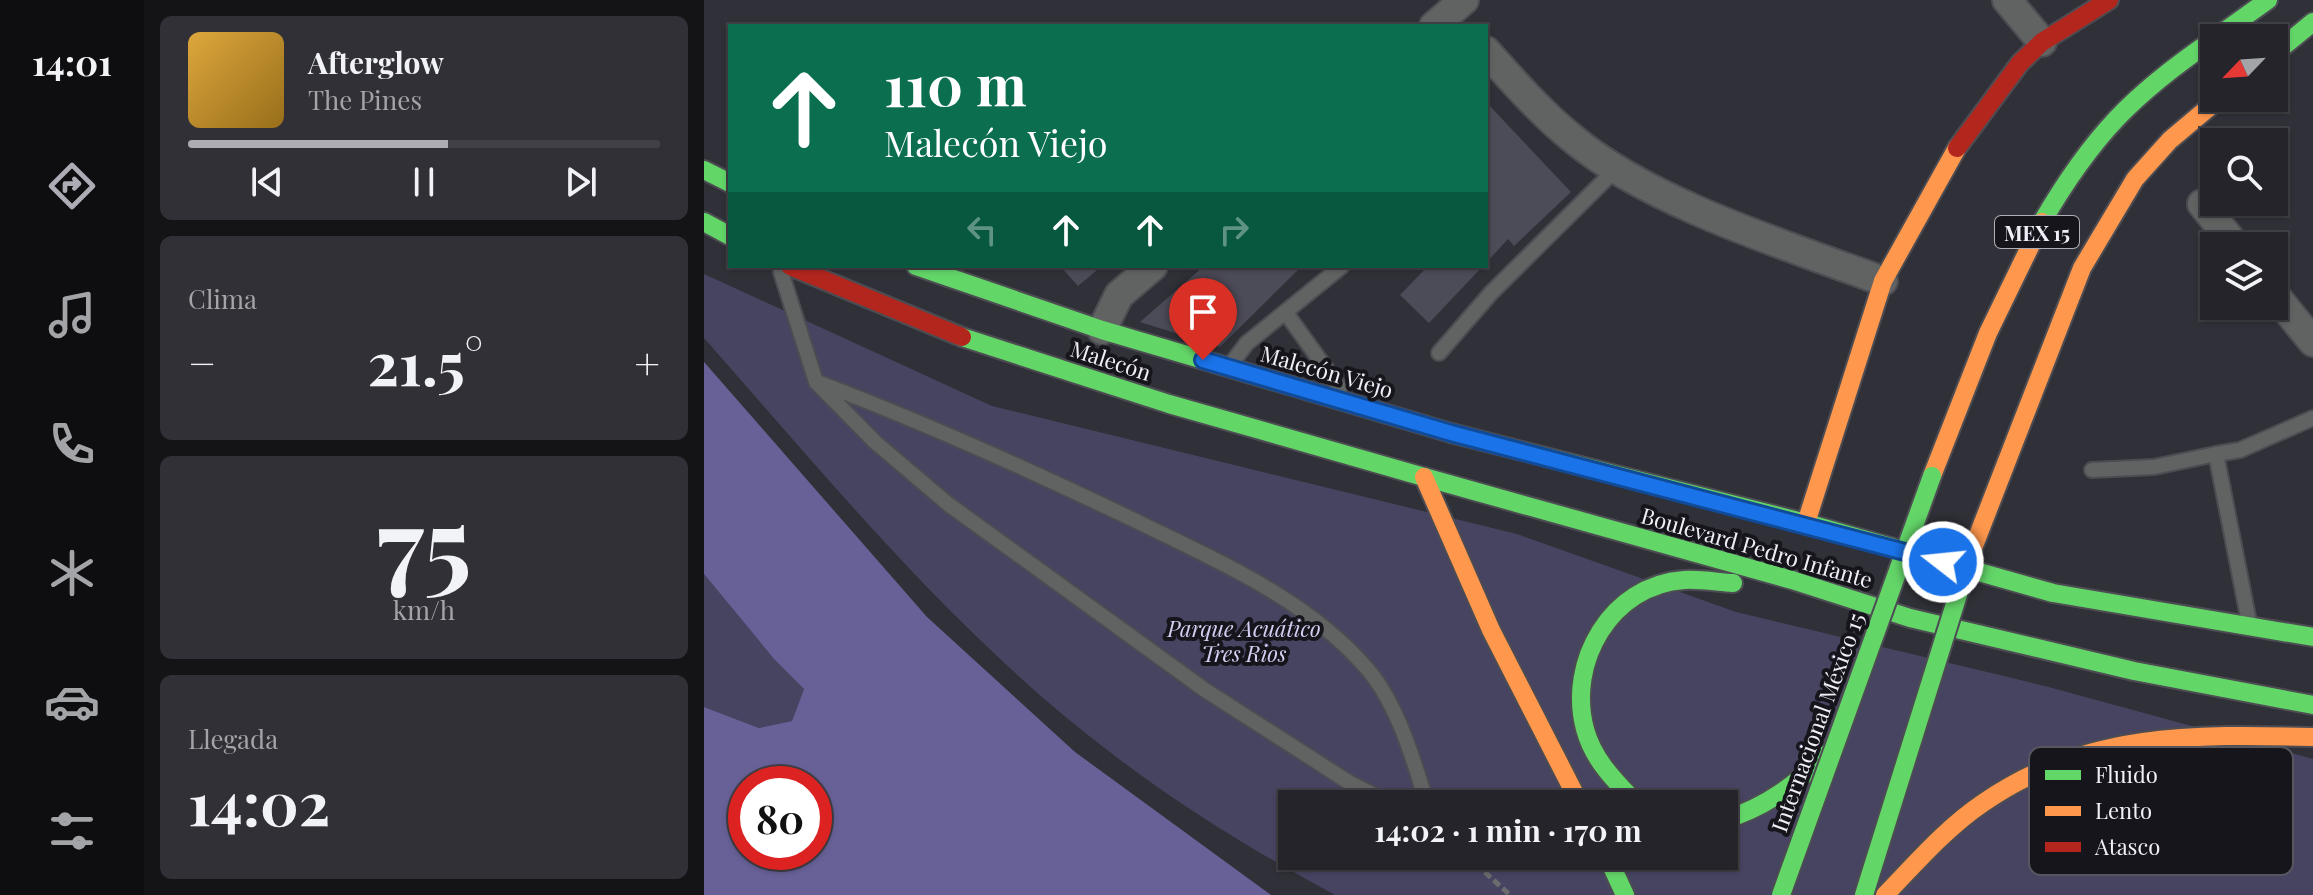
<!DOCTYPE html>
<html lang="es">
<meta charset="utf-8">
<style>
:root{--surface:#24242a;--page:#303036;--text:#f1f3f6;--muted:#a3a4a8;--line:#414147;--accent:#adacb5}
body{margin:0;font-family:"Playfair Display",serif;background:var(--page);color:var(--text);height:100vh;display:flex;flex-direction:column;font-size:30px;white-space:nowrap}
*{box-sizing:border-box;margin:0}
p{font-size:26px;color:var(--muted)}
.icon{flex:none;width:44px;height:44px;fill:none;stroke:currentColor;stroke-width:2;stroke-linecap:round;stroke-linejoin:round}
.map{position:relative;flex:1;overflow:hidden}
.drawer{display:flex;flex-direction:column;gap:16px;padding:16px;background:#141417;width:560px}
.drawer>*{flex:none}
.guide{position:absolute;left:24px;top:24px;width:760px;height:244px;border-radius:0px;box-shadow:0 2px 6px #0004,0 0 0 2px var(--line);background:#0b6e4f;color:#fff;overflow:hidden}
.needle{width:52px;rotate:245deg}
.buttons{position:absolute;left:1496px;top:24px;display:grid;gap:16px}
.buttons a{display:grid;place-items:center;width:88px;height:88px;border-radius:0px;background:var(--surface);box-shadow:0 2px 6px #0004,0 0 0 2px var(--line);font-size:40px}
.speed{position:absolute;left:24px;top:766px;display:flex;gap:16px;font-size:40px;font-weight:700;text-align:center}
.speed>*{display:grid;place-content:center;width:104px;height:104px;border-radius:50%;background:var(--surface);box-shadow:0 2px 6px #0004,0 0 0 2px var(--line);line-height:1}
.speed .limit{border:12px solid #d22;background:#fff;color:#111}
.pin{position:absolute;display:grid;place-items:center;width:68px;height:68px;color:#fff;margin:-82px -34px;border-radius:50% 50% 50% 0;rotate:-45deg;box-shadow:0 0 8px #0007}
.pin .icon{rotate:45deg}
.me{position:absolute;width:88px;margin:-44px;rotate:286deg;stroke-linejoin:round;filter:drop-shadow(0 0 6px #0008)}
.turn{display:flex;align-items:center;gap:28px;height:168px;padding:0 24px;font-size:36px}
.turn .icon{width:104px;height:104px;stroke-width:2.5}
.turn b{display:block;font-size:56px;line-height:68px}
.lanes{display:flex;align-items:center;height:76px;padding:0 24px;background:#0003;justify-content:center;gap:40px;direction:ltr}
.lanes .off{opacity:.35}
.big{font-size:60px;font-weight:700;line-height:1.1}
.drawer .card{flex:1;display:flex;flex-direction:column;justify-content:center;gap:12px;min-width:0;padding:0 28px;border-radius:12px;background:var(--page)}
.drawer .dial{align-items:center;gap:0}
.dial b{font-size:104px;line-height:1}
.song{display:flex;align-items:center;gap:24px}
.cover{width:96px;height:96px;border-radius:12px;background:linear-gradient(135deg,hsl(40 70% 55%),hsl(40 70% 35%))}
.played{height:8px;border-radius:4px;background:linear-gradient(90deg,var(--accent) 55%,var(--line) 55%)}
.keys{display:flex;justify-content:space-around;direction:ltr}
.heat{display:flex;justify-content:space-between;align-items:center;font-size:44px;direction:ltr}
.trip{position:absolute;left:574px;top:790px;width:460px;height:80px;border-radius:0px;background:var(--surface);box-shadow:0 2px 6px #0004,0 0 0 2px var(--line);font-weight:700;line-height:80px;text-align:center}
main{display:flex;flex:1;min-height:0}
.menu{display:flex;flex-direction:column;width:144px;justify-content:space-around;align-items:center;background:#0e0e11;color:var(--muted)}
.menu .icon{width:56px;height:56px}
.menu .on{color:var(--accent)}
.menu b{font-size:36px;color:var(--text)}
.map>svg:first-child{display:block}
.green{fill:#474462;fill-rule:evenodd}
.water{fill:#686198;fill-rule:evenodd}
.building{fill:#4c4b58}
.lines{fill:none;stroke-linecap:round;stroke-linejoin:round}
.lane-casing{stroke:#4c4c52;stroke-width:18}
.street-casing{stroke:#4c4c52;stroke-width:32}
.fast-casing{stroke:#4c4c52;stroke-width:22}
.slow-casing{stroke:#4c4c52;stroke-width:22}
.jam-casing{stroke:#4c4c52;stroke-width:22}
.path{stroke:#6b6c6d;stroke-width:5;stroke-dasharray:8 4;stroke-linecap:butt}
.lane{stroke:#616362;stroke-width:14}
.street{stroke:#616362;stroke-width:28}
.fast{stroke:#63d668;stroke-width:18}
.slow{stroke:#ff974d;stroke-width:18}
.jam{stroke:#b3261e;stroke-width:18}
.fast-bridge-casing{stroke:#4c4c52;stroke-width:22;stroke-linecap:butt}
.fast-bridge{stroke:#63d668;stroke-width:18}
.route-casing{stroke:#114b97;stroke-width:20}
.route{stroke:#1a73e8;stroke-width:14}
.labels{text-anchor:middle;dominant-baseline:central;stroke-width:8;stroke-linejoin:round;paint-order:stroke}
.shield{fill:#16151c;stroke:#afaeb7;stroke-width:2}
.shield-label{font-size:20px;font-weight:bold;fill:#f0eff9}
.street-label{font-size:22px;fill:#f0eff9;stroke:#16151c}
.park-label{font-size:22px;font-style:italic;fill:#d3cff2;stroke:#16151c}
.key{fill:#16151c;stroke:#57565e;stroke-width:2}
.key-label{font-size:22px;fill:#f0eff9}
</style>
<main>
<nav class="menu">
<b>14:01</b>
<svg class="icon on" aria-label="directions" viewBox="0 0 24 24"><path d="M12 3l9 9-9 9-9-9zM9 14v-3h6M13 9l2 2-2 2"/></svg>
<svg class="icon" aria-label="music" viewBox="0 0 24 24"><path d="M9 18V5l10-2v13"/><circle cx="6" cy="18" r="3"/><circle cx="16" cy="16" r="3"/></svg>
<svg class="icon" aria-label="phone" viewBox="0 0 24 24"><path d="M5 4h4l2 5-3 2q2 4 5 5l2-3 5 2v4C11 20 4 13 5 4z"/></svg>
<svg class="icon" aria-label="climate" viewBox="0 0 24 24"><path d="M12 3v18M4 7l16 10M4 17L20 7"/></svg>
<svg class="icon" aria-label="car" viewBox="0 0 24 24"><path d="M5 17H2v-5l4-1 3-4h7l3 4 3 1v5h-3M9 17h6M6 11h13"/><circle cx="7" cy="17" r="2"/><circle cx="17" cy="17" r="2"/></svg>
<svg class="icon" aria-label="filters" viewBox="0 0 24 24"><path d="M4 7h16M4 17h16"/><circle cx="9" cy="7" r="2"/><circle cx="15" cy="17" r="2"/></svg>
</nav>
<section class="drawer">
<div class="card">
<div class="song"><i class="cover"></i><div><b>Afterglow</b><p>The Pines</p></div></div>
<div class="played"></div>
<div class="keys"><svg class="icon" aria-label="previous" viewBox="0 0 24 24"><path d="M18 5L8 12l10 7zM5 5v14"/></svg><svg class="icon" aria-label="pause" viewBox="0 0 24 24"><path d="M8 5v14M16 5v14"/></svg><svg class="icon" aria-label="next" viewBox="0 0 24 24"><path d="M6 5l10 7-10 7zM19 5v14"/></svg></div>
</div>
<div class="card"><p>Clima</p>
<div class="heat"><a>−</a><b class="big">21.5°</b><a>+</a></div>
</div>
<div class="card dial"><b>75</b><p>km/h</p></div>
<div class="card"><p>Llegada</p><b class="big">14:02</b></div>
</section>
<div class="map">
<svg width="1609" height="895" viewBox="0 0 1609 895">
<rect width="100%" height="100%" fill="#303038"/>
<g class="green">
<path d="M0,274L288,406L813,534L1032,612L1341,686L1609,759V895H631C555,854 479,808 411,756C254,638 129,484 0,338ZM588,804H1020V856H588Z"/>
<polygon points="0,574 70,659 100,689 88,721 55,728 0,707"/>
</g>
<path class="water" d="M0,362L223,617L371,752L567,895H0V707L55,728L88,721L100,689L70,659L0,574ZM42,784H110V852H42Z"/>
<g class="building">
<polygon points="782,102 867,192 810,246 804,239 782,263"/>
<polygon points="356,266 398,266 374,286"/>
<polygon points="500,266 598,266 516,347 436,322"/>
<polygon points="724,266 779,266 725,323 696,295"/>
</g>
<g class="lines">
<defs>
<g id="lane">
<polyline points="77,272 112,382 171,442 244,504 501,690 646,783 688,804"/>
<polyline points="582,313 636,388"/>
<polyline points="735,353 787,293 912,169"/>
<polyline points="527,364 543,343 638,266"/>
<path d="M116,383C224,424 328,471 432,521C514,561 605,600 665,671C694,706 710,761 723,804"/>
<polyline points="1388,470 1450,467 1512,454"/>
<polyline points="1545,622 1512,454 1536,450 1609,418"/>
</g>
<g id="street">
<polyline points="1303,0 1338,42"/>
<polyline points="730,26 760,0"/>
<path d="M782,51C809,81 836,112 868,138C945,203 1084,246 1179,281"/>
<polyline points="1498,204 1532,246"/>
<polyline points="1570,294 1609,342"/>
<polyline points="398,330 415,295 449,266"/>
</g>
<g id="fast">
<polyline points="1511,38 1564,0"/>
<polyline points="1570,54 1609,22"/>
<polyline points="0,170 26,183"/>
<polyline points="0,222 26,236"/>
<path d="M1338,222C1388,136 1429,94 1510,39"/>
<polyline points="212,266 398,330 747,433"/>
<polyline points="258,337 465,404 720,477"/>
<polyline points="747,433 1102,523 1349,593 1609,637"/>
<polyline points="720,477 1088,580 1206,618 1430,671 1609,705"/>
<path d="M933,804C912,782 889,760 881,729C863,662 907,585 980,580C996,579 1013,582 1029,583"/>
<path d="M1020,820C1063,807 1095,782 1127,750"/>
<polyline points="903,856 921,895"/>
</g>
<g id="slow">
<polyline points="1228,476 1284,333 1338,222"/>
<polyline points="720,477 787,630 876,804"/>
<polyline points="1102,523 1179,281 1253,148"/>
<polyline points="1266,556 1378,268 1431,179 1466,140 1516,98"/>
<path d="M1181,895C1212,863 1242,828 1279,803C1381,732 1490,734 1609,737"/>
</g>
<g id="jam">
<polyline points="1253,148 1316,63 1338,42 1405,0"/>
<polyline points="86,266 258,337"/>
</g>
</defs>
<use href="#lane" class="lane-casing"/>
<use href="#street" class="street-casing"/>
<use href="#fast" class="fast-casing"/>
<use href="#slow" class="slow-casing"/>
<use href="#jam" class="jam-casing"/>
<polyline class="path" points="763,856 806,895"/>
<use href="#lane" class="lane"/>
<use href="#street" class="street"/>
<use href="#fast" class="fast"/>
<use href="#slow" class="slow"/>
<use href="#jam" class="jam"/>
<defs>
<g id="fast-bridge">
<polyline points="1077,895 1228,476"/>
<polyline points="1160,895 1266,556"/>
</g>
</defs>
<use href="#fast-bridge" class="fast-bridge-casing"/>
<use href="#fast-bridge" class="fast-bridge"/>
</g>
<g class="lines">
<defs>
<polyline id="route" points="499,360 747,433 1239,562"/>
</defs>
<use href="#route" class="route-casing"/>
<use href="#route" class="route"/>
</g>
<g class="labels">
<rect class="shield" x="1291" y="216" width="84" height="32" rx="6"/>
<g class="shield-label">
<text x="1333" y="232">MEX 15</text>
</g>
<g class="street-label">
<text transform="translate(407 360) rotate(18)">Malecón</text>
<text transform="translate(623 371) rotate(16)">Malecón Viejo</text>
<text transform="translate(1053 547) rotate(16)">Boulevard Pedro Infante</text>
<text transform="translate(1113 722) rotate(-70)">Internacional México 15</text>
</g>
<g class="park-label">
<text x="540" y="628">Parque Acuático<tspan x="540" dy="25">Tres Rios</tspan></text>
</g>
</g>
<rect x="1325" y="747" width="264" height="128" rx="12" class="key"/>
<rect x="1341" y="770" width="36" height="10" fill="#63d668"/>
<rect x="1341" y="806" width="36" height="10" fill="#ff974d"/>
<rect x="1341" y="842" width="36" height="10" fill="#b3261e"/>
<g class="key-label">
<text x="1391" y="783">Fluido</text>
<text x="1391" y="819">Lento</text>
<text x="1391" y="855">Atasco</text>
</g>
</svg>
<div class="buttons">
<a><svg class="needle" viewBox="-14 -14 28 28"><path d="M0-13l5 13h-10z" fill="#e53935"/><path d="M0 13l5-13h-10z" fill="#a3a4a8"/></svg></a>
<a><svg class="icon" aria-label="search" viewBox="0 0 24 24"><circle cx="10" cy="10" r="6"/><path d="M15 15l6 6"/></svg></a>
<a><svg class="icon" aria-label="layers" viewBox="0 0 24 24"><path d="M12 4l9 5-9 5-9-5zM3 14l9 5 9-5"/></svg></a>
</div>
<div class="speed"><div class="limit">80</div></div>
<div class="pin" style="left:499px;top:360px;background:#d93025"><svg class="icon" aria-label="arrive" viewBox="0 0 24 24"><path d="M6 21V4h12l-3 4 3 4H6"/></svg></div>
<svg class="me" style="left:1239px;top:562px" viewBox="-20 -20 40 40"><circle r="17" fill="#1a73e8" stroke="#fff" stroke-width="3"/><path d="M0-11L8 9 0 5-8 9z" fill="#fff"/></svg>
<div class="trip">14:02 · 1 min · 170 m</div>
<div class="guide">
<div class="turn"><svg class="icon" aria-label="ahead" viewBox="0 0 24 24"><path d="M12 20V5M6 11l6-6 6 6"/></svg><div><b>110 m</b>Malecón Viejo</div></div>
<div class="lanes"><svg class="icon off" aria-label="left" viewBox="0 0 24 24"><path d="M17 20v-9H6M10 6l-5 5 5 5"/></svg><svg class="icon" aria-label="ahead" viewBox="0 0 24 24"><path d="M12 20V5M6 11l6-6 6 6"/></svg><svg class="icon" aria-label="ahead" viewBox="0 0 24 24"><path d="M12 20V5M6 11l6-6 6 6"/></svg><svg class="icon off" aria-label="right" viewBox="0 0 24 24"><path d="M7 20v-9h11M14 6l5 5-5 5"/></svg></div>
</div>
</div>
</main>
